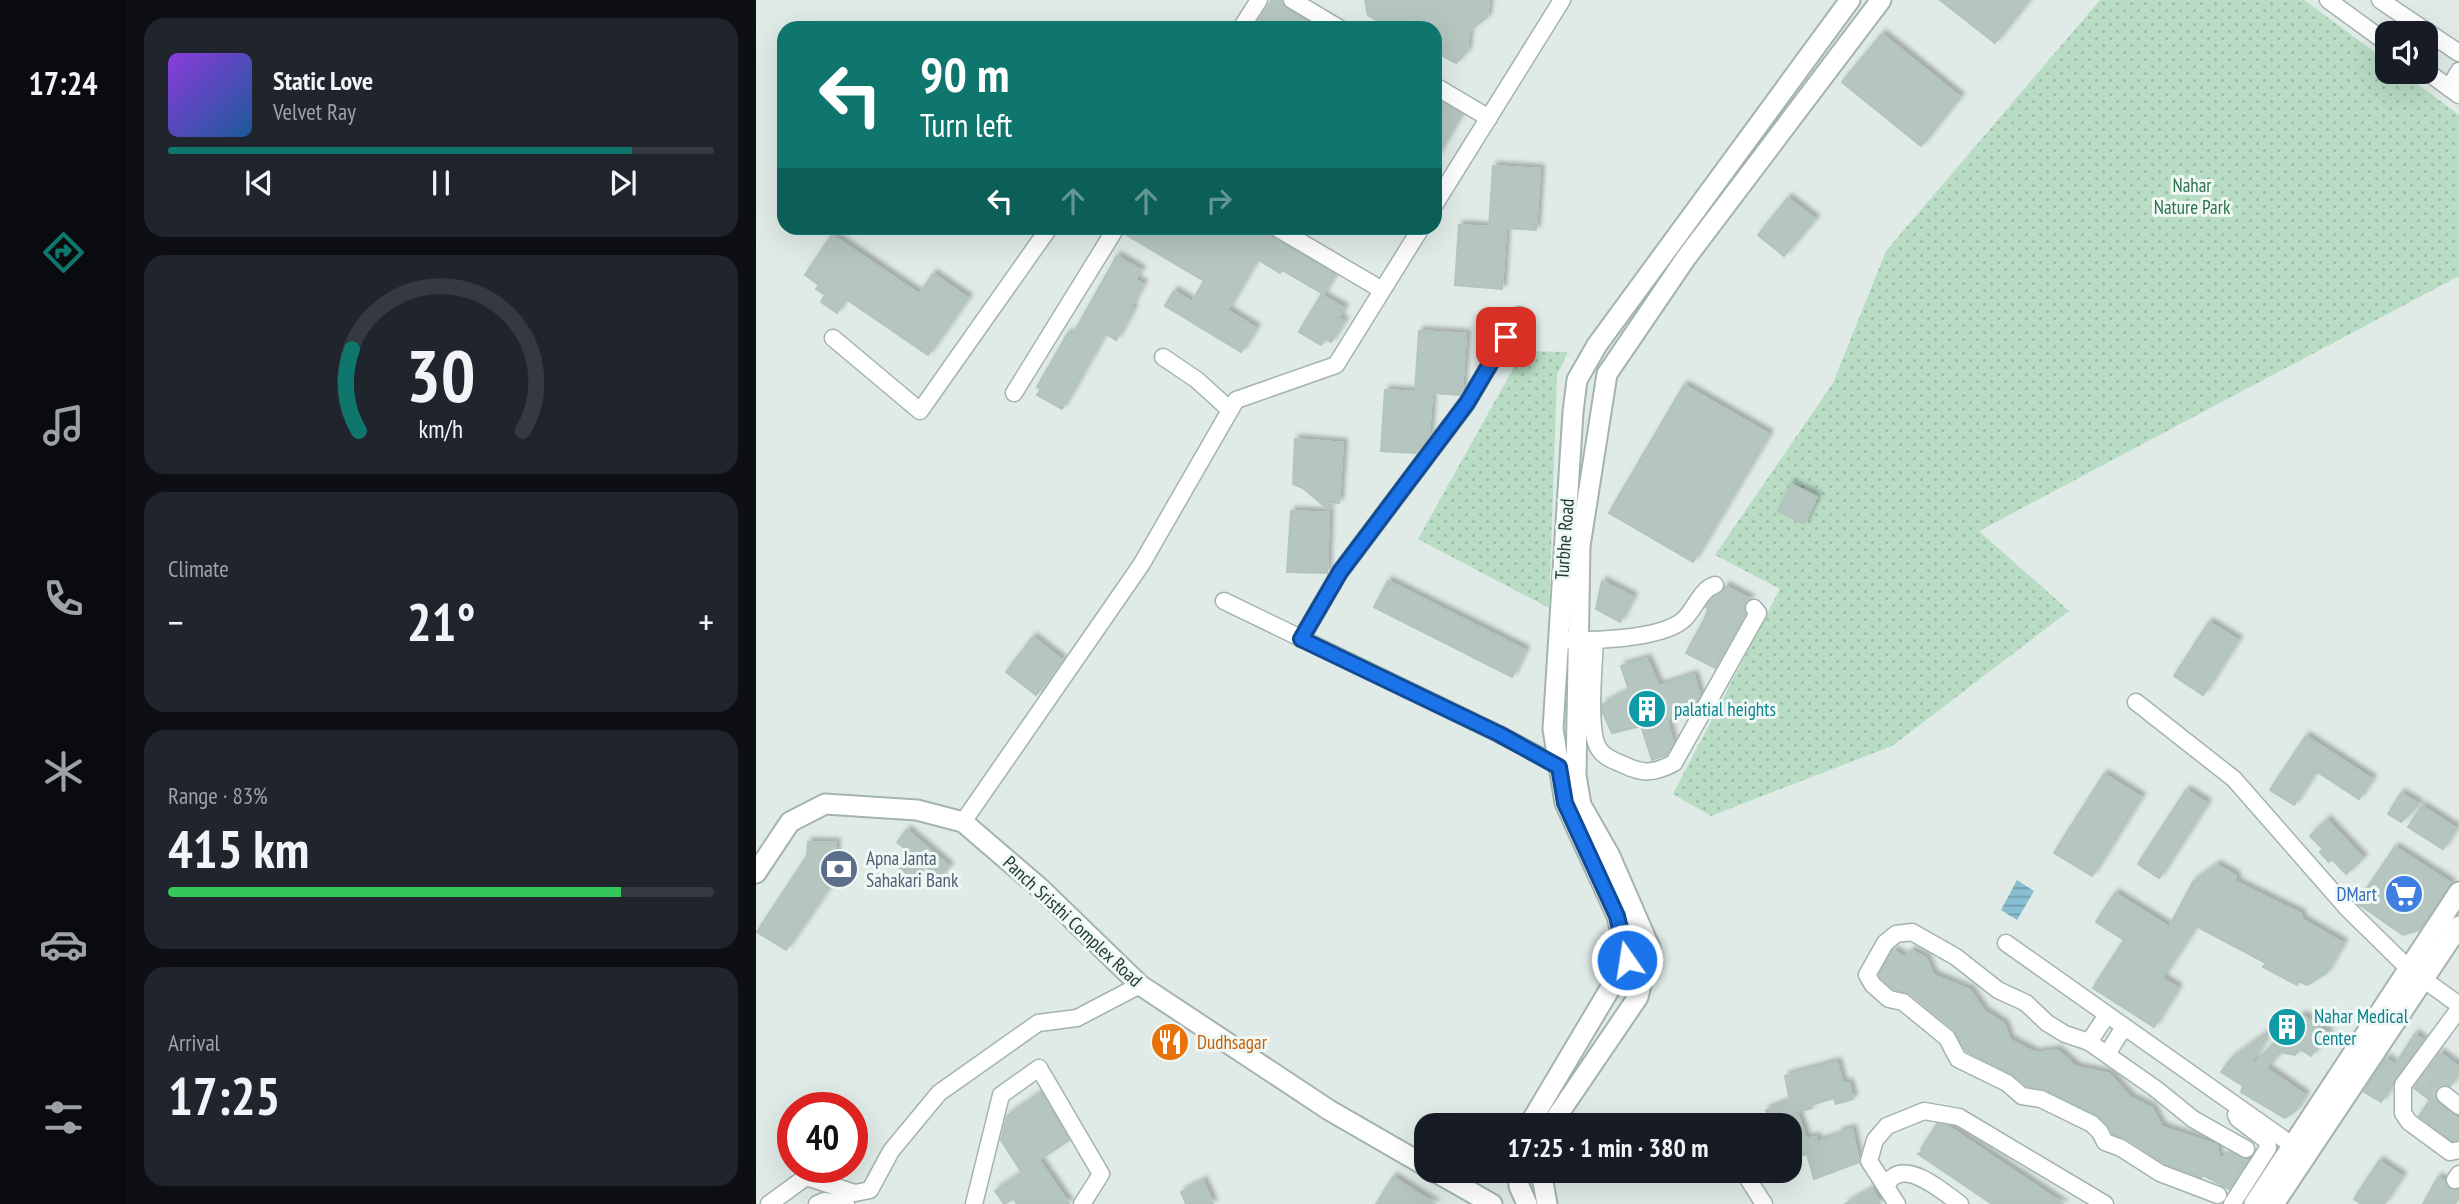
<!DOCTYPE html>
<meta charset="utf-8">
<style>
:root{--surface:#171b24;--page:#20242c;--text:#f1f3f6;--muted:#9ea1a6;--line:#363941;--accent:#0f766e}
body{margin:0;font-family:"PT Sans Narrow",sans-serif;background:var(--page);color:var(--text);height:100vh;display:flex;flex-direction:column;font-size:26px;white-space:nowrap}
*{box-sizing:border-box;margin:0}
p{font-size:23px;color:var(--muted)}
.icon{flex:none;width:38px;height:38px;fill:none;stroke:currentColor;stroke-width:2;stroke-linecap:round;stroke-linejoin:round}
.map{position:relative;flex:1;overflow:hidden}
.panel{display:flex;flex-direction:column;gap:18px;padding:18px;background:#0d0f14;width:630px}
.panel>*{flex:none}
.banner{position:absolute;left:21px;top:21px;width:665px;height:214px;border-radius:21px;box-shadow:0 7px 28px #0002;background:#0f766e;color:#fff;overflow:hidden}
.buttons{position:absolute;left:1619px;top:21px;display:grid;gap:14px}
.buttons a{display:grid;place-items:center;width:63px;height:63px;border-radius:14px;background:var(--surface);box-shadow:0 7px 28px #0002;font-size:35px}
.speed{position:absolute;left:21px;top:1092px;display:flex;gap:14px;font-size:35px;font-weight:700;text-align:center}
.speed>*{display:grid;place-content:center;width:91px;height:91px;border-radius:50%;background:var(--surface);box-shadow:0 7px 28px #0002;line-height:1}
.speed .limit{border:10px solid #d22;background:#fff;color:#111}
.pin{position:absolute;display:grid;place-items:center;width:60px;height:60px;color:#fff;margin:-30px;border-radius:14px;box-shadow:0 4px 10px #0006}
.me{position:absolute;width:77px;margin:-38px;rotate:347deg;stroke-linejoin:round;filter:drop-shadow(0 0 5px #0008)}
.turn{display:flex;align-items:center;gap:24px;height:147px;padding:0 28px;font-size:32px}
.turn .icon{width:91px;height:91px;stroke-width:2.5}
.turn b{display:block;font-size:49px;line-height:60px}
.lanes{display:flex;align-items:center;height:66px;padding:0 28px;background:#0003;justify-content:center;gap:35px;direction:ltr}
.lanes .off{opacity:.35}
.big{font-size:52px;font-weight:800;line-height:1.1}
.panel .card{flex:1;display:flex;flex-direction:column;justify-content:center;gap:10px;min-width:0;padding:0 24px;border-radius:21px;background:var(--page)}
.panel .dial{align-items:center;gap:0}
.dial svg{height:182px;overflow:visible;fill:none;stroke:var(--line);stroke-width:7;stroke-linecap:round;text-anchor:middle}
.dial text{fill:var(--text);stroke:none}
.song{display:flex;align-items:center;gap:21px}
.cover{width:84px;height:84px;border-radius:10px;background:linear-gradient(135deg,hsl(270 70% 55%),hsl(210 70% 35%))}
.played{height:7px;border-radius:4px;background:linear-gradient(90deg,var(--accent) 85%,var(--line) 85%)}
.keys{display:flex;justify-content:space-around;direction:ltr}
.heat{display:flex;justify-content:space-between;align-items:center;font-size:38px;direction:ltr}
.charge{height:10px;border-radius:5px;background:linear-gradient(90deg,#34c759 83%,var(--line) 0)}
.trip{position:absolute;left:658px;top:1113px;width:388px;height:70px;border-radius:21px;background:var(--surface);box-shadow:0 7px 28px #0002;font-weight:800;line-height:70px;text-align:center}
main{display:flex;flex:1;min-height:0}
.tabs{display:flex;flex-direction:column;width:126px;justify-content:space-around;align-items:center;background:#090b0e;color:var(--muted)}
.tabs .icon{width:49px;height:49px}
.tabs .current{color:var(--accent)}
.tabs b{font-size:32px;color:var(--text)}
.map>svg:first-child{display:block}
.grass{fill:url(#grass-dots)}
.water{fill:url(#water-rules)}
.building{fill:#b5c6c0;stroke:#b3c4be;stroke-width:2;filter:url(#shadow)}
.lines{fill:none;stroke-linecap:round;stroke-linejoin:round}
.minor-tunnel{stroke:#bac8c4;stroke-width:16;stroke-dasharray:16 8;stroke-linecap:butt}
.minor-casing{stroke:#a3b3ae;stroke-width:19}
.tertiary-casing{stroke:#a3b3ae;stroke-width:23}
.minor{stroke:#fff;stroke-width:16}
.tertiary{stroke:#fff;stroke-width:19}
.route-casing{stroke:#114b97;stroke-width:18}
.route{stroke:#1a73e8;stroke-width:12}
.labels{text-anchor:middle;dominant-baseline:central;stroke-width:6;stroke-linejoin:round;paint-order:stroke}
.park-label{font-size:19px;fill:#2b724c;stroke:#f0f8f5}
.street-label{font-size:19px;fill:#213b36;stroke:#f0f8f5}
.culture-label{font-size:19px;fill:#0d838f;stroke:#f0f8f5;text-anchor:start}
.service-label{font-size:19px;fill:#4e5e75;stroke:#f0f8f5;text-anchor:start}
.shop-label{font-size:19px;fill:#366cbe;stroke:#f0f8f5;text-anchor:end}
.food-label{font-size:19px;fill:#c56008;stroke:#f0f8f5;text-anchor:start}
</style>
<main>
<nav class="tabs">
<b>17:24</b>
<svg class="icon current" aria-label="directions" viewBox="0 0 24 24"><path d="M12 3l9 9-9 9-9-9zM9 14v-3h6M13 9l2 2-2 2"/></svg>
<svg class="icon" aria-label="music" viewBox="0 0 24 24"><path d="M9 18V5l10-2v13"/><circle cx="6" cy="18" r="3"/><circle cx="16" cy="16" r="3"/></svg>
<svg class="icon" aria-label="phone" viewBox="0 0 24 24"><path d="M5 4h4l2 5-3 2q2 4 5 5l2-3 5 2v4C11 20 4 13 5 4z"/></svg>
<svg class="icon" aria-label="climate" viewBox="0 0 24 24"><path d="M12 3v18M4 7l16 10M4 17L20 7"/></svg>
<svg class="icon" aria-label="car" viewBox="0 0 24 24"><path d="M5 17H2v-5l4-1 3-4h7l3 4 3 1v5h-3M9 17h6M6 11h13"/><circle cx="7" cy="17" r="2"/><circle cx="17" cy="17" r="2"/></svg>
<svg class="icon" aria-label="filters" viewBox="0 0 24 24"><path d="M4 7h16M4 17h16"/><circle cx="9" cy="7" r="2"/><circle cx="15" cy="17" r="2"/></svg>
</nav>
<section class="panel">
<div class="card">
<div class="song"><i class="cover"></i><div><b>Static Love</b><p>Velvet Ray</p></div></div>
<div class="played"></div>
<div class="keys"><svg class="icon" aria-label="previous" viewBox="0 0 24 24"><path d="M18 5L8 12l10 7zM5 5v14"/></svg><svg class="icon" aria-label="pause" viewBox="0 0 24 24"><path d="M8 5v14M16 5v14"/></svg><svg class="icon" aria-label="next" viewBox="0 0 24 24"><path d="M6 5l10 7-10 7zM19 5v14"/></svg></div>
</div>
<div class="card dial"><svg viewBox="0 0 100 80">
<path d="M14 69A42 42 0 1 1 86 69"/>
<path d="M14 69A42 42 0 0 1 11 33" stroke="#0f766e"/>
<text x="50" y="56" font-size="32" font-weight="700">30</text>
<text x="50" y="72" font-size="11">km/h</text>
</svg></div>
<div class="card"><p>Climate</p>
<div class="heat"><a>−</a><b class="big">21°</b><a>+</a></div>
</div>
<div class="card"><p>Range · 83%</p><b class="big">415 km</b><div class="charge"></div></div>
<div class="card"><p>Arrival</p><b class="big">17:25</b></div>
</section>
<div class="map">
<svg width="1703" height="1204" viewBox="0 0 1703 1204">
<defs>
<pattern id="grass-dots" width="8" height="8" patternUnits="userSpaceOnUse" patternTransform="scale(1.75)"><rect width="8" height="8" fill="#b9dcc5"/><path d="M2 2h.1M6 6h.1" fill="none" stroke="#9fbeaa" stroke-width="1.8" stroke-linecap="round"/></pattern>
<pattern id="water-rules" width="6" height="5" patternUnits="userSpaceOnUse" patternTransform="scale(1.75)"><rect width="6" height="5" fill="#88bfd0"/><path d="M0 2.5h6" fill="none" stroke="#6f9caa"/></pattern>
<filter id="shadow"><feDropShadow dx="4" dy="-4" stdDeviation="2" flood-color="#0004"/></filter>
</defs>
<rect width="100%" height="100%" fill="#e0ebe7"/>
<g class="grass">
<polygon points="1344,0 1548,0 1631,61 1631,72 1645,72 1703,115 1703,276 1223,531 1313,611 1136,746 955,816 917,794 1024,589 959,555 1077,383 1130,251"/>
<polygon points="767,351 812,352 801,375 793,608 662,539"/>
</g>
<polygon class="water" points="1261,880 1278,891 1261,920 1245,910"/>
<g class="building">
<polygon points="516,0 526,0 531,9 562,28 498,28"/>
<polygon points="609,0 733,0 731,17 713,31 711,51 700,63 679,52 679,28 634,28 612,15"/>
<polygon points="1184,0 1273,0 1239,43"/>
<polygon points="1126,34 1204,97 1165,146 1086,82"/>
<polygon points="679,98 705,114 679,158"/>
<polygon points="737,166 784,169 780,230 750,228 746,289 699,285 703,225 733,227"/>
<polygon points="1032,198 1059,219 1028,256 1002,235"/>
<polygon points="370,228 511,228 516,237 579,274 567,294 526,270 524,273 501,259 471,310 500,328 485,352 409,306 418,291 436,302 448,281 369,234"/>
<polygon points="76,235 163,294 177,274 212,298 172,355 90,299 81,313 65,302 69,295 60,289 63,285 49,275"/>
<polygon points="361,256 385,270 379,279 387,284 374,308 377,309 360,340 349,333 306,409 281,395 285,389 281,387 312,333 316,336"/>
<polygon points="565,295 588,308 582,318 588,321 575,342 569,338 565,345 543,332"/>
<polygon points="663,331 710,334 706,390 704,395 676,393 673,436 660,453 625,451 629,390 659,392"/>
<polygon points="928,385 1013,434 937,562 853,513"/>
<polygon points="539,439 587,443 583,503 573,502 573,510 547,488 537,484"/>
<polygon points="1035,484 1061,497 1048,524 1022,511"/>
<polygon points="535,511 573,513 571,573 531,572"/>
<polygon points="632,581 769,650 756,677 618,607"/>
<polygon points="846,581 877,597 864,622 840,609"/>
<polygon points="969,586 994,599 988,605 989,614 959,668 930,653 949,618 952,609 950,607 957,599 967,592"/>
<polygon points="1453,622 1482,640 1447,695 1418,676"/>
<polygon points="277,637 306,660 280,695 250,672"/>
<polygon points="891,659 903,686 938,675 944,696 936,710 911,719 917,743 910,755 896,760 885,726 856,733 847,713 847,704 873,691 865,666"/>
<polygon points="1550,736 1616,779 1603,799 1560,771 1538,805 1514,790"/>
<polygon points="1348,774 1385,797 1336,876 1298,853"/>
<polygon points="1430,790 1451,803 1403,878 1382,864"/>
<polygon points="1645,793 1663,804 1645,822 1632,814"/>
<polygon points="1666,806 1700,828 1687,849 1652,827"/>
<polygon points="1571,820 1607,858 1590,874 1576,859 1573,862 1564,852 1567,849 1554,836"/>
<polygon points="151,830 193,866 183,878 169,866 157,879 142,866 153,852 141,842"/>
<polygon points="52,842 80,843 78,880 30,950 1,932 51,856"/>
<polygon points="1639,847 1695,883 1663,930 1647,935 1601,903"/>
<polygon points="1461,865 1480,876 1480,882 1545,914 1546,919 1587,943 1570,973 1551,985 1543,981 1541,985 1507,967 1510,963 1440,926 1406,978 1422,988 1398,1027 1337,988 1368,940 1340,922 1359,893 1413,927 1437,882"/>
<polygon points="1137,950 1148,957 1156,951 1170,958 1177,975 1214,990 1228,1011 1248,1024 1254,1040 1279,1053 1301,1050 1320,1067 1353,1074 1375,1098 1396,1108 1406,1127 1461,1145 1463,1159 1476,1153 1491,1161 1473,1189 1447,1175 1445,1178 1409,1164 1371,1139 1357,1134 1352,1125 1341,1115 1290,1090 1271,1086 1256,1074 1210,1051 1198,1030 1154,994 1138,989 1125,978 1123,975"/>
<polygon points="1546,1015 1564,1026 1562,1028 1573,1033 1555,1056 1544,1049 1539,1055 1524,1052 1510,1068 1549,1095 1540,1110 1529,1118 1485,1092 1487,1086 1465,1072 1476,1058 1515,1030 1496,1061 1499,1063"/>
<polygon points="1659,1034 1667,1040 1625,1102 1608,1092 1630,1058 1639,1065"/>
<polygon points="1684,1053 1703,1067 1703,1074 1694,1086 1684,1086 1679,1094 1682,1104 1703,1119 1703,1140 1696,1141 1663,1116 1674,1100 1658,1088"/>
<polygon points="1081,1062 1087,1084 1093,1083 1097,1099 1080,1104 1078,1098 1055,1105 1056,1108 1041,1112 1050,1139 1060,1137 1061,1142 1084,1135 1083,1132 1096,1129 1103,1162 1058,1179 1051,1154 1047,1155 1044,1149 1034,1152 1034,1125 1015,1125 1010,1110 1034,1101 1029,1076"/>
<polygon points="285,1093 313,1140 283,1160 313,1204 261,1204 257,1199 248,1204 239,1191 266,1173 245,1140 251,1116"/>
<polygon points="1181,1124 1190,1125 1307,1204 1236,1204 1162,1154 1166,1152 1165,1149"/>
<polygon points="1623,1161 1646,1176 1628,1204 1605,1204 1598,1199"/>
<polygon points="637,1177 679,1204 620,1204"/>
<polygon points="1682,1177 1689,1181 1694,1189 1703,1190 1703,1198 1699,1204 1667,1204"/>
<polygon points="447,1181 457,1204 430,1204 425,1192"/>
<polygon points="1116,1189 1124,1204 1089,1204"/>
</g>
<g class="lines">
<polyline class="minor-tunnel" points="1659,1073 1689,1095"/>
<defs>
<g id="minor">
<polyline points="536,0 583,28"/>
<polyline points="1572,0 1631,43"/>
<polyline points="1624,0 1703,53"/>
<polyline points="485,28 503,0"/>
<polyline points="1670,71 1703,95"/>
<polyline points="679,86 733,118"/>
<polyline points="1693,88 1703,71"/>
<polyline points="679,204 806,0"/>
<polyline points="521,228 626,290"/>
<polyline points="77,338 164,411 293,228"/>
<polyline points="407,357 441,380 474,410"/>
<polyline points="258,393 360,228"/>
<polyline points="468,601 743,734 811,770"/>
<polyline points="545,639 584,572 711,403 763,315"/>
<path d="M802,640C833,641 901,640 926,621C938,612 944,589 959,585"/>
<path d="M839,640C838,664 831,732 843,749C848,757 858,761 866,764C886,774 897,774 918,763L1002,613L998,608"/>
<polyline points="1380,702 1478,779 1591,908 1652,968 1703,1005"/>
<polyline points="207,822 385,565 480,400 580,365 665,228"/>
<polyline points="1250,943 1546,1152"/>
<polyline points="1703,1009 1647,1085 1647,1113 1653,1122 1694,1152 1703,1150"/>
<polyline points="1333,1042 1351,1015"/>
<polyline points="1351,1054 1368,1027"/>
<polyline points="1689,1095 1703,1106"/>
<polyline points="987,1171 1008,1204"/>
<polyline points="1699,1180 1703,1174"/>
<path d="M1130,1187C1132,1184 1133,1180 1137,1177C1155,1163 1190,1194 1204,1204"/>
<polyline points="1462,1195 1404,1173 1365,1148 1349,1142 1344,1132 1336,1124 1285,1099 1266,1096 1251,1083 1202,1059 1191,1038 1147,1002 1133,999 1117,985 1111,975 1129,943 1140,934 1156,932 1200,957 1242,990 1270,1003 1291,1023 1309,1034 1333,1042 1400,1089 1437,1119 1490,1149"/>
<polyline points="13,1204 50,1177 99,1193 114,1190 135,1151 183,1093 282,1023 321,1018 384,985"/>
<polyline points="61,1204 68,1201 90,1204"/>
<polyline points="218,1204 245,1095 283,1068 345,1174 326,1204"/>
<polyline points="1141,1204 1113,1161 1119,1140 1131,1126 1168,1111 1203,1117 1349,1204"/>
<polyline points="1476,1204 1512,1148 1511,1141 1482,1119 1480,1115 1483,1111"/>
</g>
<g id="tertiary">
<polyline points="0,873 34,822 69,804 161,810 207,822 285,889 384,985 573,1110 670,1166"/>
<polyline points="773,1125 871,960 861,916 809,803 797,729 817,412 821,380 841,345 1094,0"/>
<polyline points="795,1125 882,997 894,948 854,856 825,805 820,775 824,546 851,374 930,258 1125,0"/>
<polyline points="678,1171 736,1204"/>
<polyline points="762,1171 763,1186 771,1204"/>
<polyline points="785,1171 791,1204"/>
<polyline points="1498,1204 1703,892"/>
<polyline points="1518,1204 1703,926"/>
</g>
</defs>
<use href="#minor" class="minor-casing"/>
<use href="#tertiary" class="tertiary-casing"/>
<use href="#minor" class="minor"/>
<use href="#tertiary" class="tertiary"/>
</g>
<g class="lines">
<defs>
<polyline id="route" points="750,337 711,403 584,572 545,639 743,734 803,767 809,803 861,916 871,960"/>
</defs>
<use href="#route" class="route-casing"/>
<use href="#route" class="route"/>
</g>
<defs>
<symbol id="building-disc" viewBox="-11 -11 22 22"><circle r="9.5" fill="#0f9aa8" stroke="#f0f8f5"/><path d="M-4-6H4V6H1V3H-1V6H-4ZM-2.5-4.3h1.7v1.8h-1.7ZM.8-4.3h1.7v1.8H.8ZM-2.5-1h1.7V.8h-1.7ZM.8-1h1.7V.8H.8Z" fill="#fff"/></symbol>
<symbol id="bank-disc" viewBox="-11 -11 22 22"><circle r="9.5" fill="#5c6f8a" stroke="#f0f8f5"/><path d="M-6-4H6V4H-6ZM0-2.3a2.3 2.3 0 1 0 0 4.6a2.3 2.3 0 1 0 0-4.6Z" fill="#fff"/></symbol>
<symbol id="supermarket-disc" viewBox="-11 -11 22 22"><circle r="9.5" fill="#3f7fe0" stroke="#f0f8f5"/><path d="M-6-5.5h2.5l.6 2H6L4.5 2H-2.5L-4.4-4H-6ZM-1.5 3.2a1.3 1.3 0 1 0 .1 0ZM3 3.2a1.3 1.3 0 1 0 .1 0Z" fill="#fff"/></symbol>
<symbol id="restaurant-disc" viewBox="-11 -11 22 22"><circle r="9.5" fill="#e8710a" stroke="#f0f8f5"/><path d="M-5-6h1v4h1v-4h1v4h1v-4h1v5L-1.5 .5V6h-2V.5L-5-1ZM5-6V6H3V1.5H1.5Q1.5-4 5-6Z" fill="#fff"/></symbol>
</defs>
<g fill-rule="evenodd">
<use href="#building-disc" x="869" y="687" width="44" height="44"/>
<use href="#bank-disc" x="61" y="847" width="44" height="44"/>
<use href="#supermarket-disc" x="1626" y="872" width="44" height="44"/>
<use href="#building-disc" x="1509" y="1005" width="44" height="44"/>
<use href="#restaurant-disc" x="392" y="1020" width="44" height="44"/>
</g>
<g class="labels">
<g class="park-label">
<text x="1436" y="185">Nahar<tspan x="1436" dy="22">Nature Park</tspan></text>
</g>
<g class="street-label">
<text transform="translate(808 539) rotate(-86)">Turbhe Road</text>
<text transform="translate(317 921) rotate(43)">Panch Sristhi Complex Road</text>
</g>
<g class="culture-label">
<text x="918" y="709">palatial heights</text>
<text x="1558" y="1016">Nahar Medical<tspan x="1558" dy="22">Center</tspan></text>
</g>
<g class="service-label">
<text x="110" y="858">Apna Janta<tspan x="110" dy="22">Sahakari Bank</tspan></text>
</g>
<g class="shop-label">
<text x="1621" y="894">DMart</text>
</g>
<g class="food-label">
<text x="441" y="1042">Dudhsagar</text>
</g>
</g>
</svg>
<div class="buttons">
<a><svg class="icon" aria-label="sound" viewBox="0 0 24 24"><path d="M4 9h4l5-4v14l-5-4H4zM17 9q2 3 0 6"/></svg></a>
</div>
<div class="speed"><div class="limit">40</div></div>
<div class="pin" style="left:750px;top:337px;background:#d93025"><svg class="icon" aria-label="arrive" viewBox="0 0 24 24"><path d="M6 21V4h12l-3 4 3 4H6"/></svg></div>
<svg class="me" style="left:871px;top:960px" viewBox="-20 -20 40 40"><circle r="17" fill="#1a73e8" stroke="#fff" stroke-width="3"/><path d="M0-11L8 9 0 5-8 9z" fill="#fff"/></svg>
<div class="trip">17:25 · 1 min · 380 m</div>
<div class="banner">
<div class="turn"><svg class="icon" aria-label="left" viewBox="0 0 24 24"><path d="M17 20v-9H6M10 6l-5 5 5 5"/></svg><div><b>90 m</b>Turn left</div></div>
<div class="lanes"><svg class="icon" aria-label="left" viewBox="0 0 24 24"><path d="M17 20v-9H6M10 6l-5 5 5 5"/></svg><svg class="icon off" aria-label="ahead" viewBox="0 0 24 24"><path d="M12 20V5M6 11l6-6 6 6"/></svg><svg class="icon off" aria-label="ahead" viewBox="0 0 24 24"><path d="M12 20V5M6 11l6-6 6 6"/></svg><svg class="icon off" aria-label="right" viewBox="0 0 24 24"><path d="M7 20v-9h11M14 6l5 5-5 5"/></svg></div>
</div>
</div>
</main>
